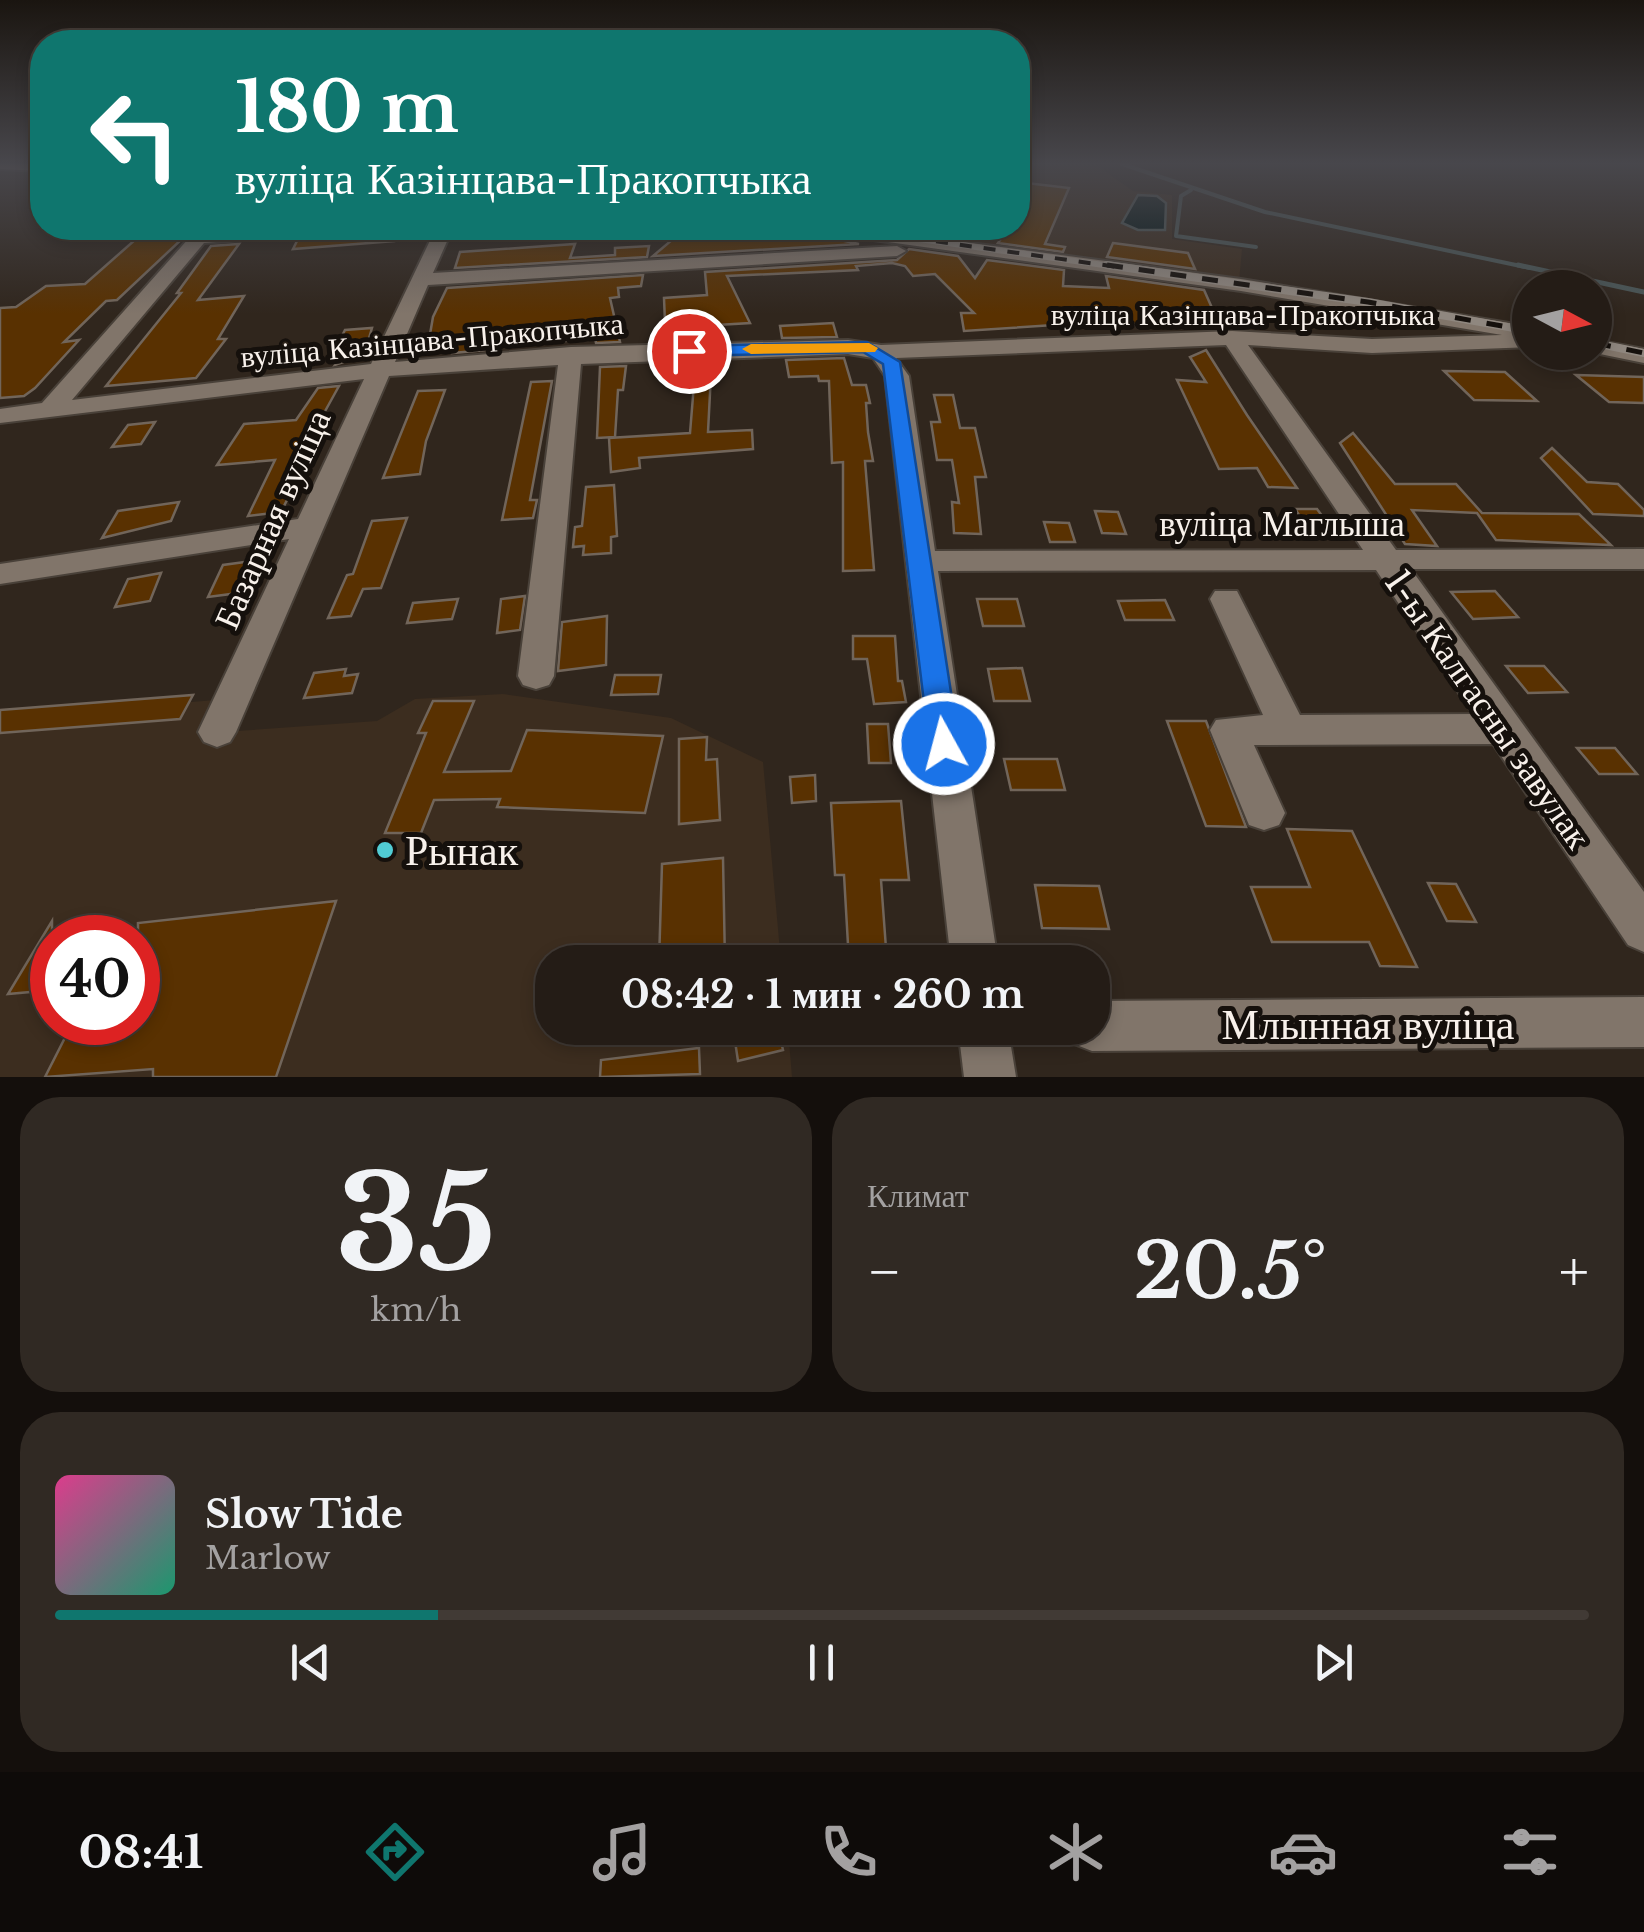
<!DOCTYPE html>
<html lang="ru">
<meta charset="utf-8">
<style>
:root{--surface:#241c16;--page:#302923;--text:#f1f3f6;--muted:#a3a1a1;--line:#413a35;--accent:#0f766e}
body{margin:0;font-family:"Libre Baskerville",serif;background:var(--page);color:var(--text);height:100vh;display:flex;flex-direction:column;font-size:38px;white-space:nowrap}
*{box-sizing:border-box;margin:0}
p{font-size:32px;color:var(--muted)}
.icon{flex:none;width:55px;height:55px;fill:none;stroke:currentColor;stroke-width:2;stroke-linecap:round;stroke-linejoin:round}
.map{position:relative;height:1077px;overflow:hidden}
.panel{display:flex;flex-direction:column;gap:20px;padding:20px;background:#140f0c;flex:1}
.panel>*{flex:none}
.banner{position:absolute;left:30px;top:30px;width:1000px;height:210px;border-radius:40px;box-shadow:0 5px 15px #0003,0 0 0 2px var(--line);background:#0f766e;color:#fff;overflow:hidden}
.needle{width:65px;rotate:97deg}
.buttons{position:absolute;left:1512px;top:270px;display:grid;gap:20px}
.buttons a{display:grid;place-items:center;width:100px;height:100px;border-radius:50%;background:var(--surface);box-shadow:0 5px 15px #0003,0 0 0 2px var(--line);font-size:50px}
.speed{position:absolute;left:30px;top:915px;display:flex;gap:20px;font-size:50px;font-weight:700;text-align:center}
.speed>*{display:grid;place-content:center;width:130px;height:130px;border-radius:50%;background:var(--surface);box-shadow:0 5px 15px #0003,0 0 0 2px var(--line);line-height:1}
.speed .limit{border:15px solid #d22;background:#fff;color:#111}
.pin{position:absolute;display:grid;place-items:center;width:85px;height:85px;color:#fff;margin:-42px;border:5px solid #fff;border-radius:50%;box-shadow:0 2px 10px #0007}
.me{position:absolute;width:110px;margin:-55px;rotate:353deg;stroke-linejoin:round;filter:drop-shadow(0 0 8px #0008)}
.turn{display:flex;align-items:center;gap:35px;height:210px;padding:0 40px;font-size:45px}
.turn .icon{width:130px;height:130px;stroke-width:2.5}
.turn b{display:block;font-size:70px;line-height:85px}
.big{font-size:75px;font-weight:700;line-height:1.1}
.panel .tile{flex:1;display:flex;flex-direction:column;justify-content:center;gap:15px;min-width:0;padding:0 35px;border-radius:40px;background:var(--page)}
.panel .dial{align-items:center;gap:0}
.dial b{font-size:130px;line-height:1}
.song{display:flex;align-items:center;gap:30px}
.cover{width:120px;height:120px;border-radius:15px;background:linear-gradient(135deg,hsl(330 70% 55%),hsl(160 70% 35%))}
.played{height:10px;border-radius:5px;background:linear-gradient(90deg,var(--accent) 25%,var(--line) 25%)}
.keys{display:flex;justify-content:space-around;direction:ltr}
.heat{display:flex;justify-content:space-between;align-items:center;font-size:55px;direction:ltr}
.panel .tiles{flex:1;display:grid;gap:20px;grid-template-columns:1fr 1fr}
.tile:last-child{grid-column:span 2}
.trip{position:absolute;left:535px;top:945px;width:575px;height:100px;border-radius:40px;background:var(--surface);box-shadow:0 5px 15px #0003,0 0 0 2px var(--line);font-weight:700;line-height:100px;text-align:center}
.dock{display:flex;height:160px;justify-content:space-around;align-items:center;background:#0e0b09;color:var(--muted)}
.dock .icon{width:70px;height:70px}
.dock .selected{color:var(--accent)}
.dock b{font-size:45px;color:var(--text)}
.map>svg:first-child{display:block}
.built{fill:#3c2d1f;fill-rule:evenodd}
.water{fill:#001416;stroke:#4a5656;stroke-width:2.5}
.lines{fill:none;stroke-linecap:round;stroke-linejoin:round}
.stream-far1{stroke:#4a5656;stroke-width:4}
.stream{stroke:#4a5656;stroke-width:5}
.building{fill:#593101;stroke:#71655a;stroke-width:2.5}
.minor-casing{stroke:#494139;stroke-width:4}
.minor{fill:#81756a;fill-rule:evenodd}
.rail-far1-casing{stroke:#8f877f;stroke-width:6}
.rail-casing{stroke:#8f877f;stroke-width:8}
.rail-far1{stroke:#15100c;stroke-width:4;stroke-dasharray:12;stroke-linecap:butt}
.rail{stroke:#15100c;stroke-width:5;stroke-dasharray:16;stroke-linecap:butt}
.route{fill:#1a73e8;stroke:#114b97;stroke-width:2.5}
.slow{fill:#f59e0b}
.poi-dot{fill:#51ccd4;stroke:#15100c;stroke-width:4}
.labels{text-anchor:middle;dominant-baseline:central;stroke-width:10;stroke-linejoin:round;paint-order:stroke}
.far-street-label{font-size:30px;fill:#f8f1eb;stroke:#15100c}
.street-label{font-size:35px;fill:#f8f1eb;stroke:#15100c}
.near-poi-label{font-size:42px;fill:#f8f1eb;stroke:#15100c;text-anchor:start}
.near-street-label{font-size:42px;fill:#f8f1eb;stroke:#15100c}
</style>
<div class="map">
<svg width="1644" height="1077" viewBox="0 0 1644 1077">
<rect width="100%" height="100%" fill="#30261d"/>
<g class="built">
<polygon points="1018,164 1095,164 1133,191 1172,195 1172,239 1242,249 1239,282 871,228 1018,228"/>
<path d="M503,694L671,718L763,762L781,962H552V1028H788L792,1077H0V718L239,698L223,732L377,721L415,699ZM52,938H138V1022H52Z"/>
</g>
<polygon class="water" points="1138,195 1157,196 1166,203 1165,230 1138,230 1122,223"/>
<g class="lines">
<g class="stream-far1">
<polyline points="1122,164 1265,212 1530,268"/>
<polyline points="1191,190 1181,196 1176,236 1256,247"/>
</g>
<polyline class="stream" points="1518,265 1644,292"/>
</g>
<g class="building">
<polygon points="1018,182 1069,188 1045,244 1065,247 1063,252 998,243 1008,228 1018,228"/>
<polygon points="314,228 393,228 394,241 293,249 298,239 313,233"/>
<polygon points="686,228 752,233 748,236 818,240 821,236 859,244 653,256"/>
<polygon points="184,237 117,300 106,301 64,342 79,340 35,388 24,396 0,398 0,308 16,307 46,286 85,284 136,239"/>
<polygon points="1113,243 1188,253 1195,269 1107,257"/>
<polygon points="239,244 198,300 244,296 218,339 226,339 196,378 106,386 181,293 177,293 211,246"/>
<polygon points="575,244 570,258 615,255 615,248 649,246 647,257 455,268 460,252"/>
<polygon points="909,249 958,256 975,278 987,260 1064,270 1063,286 1109,288 1106,276 1204,290 1216,317 1179,321 1183,326 1138,328 1130,320 964,331 961,313 974,313 935,274 913,276 905,266 892,263 856,266 858,270 727,276 750,323 700,326 698,318 665,322 664,298 707,295 705,272 897,260"/>
<polygon points="643,275 641,286 618,288 619,297 610,298 620,342 596,343 595,338 544,343 545,335 499,338 497,349 487,350 452,353 453,344 428,346 433,317 447,288"/>
<polygon points="833,323 837,337 782,338 780,326"/>
<polygon points="372,328 364,355 335,365 340,357 331,358 345,330"/>
<polygon points="1206,350 1247,415 1297,488 1268,487 1257,468 1219,469 1177,380 1206,382 1190,357"/>
<polygon points="844,358 852,385 866,385 870,403 866,403 868,432 873,461 865,461 874,570 843,571 843,462 832,463 829,381 819,381 818,376 789,377 786,360"/>
<polygon points="626,366 623,390 618,390 615,437 597,438 600,367"/>
<polygon points="1444,371 1505,372 1537,401 1474,400"/>
<polygon points="695,372 711,374 708,432 752,430 753,449 639,458 640,468 611,472 609,438 690,433"/>
<polygon points="1576,375 1644,377 1644,403 1609,402"/>
<polygon points="552,381 530,500 537,500 533,518 502,520 531,382"/>
<polygon points="339,386 313,433 321,432 281,512 248,516 275,460 217,465 244,424 296,420 318,388"/>
<polygon points="445,390 426,441 420,474 383,478 418,391"/>
<polygon points="934,395 953,395 960,428 975,428 986,477 975,477 981,534 954,533 952,502 959,503 952,460 937,460 931,422 940,422"/>
<polygon points="155,422 141,444 112,447 128,425"/>
<polygon points="1353,433 1395,484 1456,484 1482,513 1579,514 1611,545 1496,540 1477,513 1412,510 1437,546 1405,544 1340,443"/>
<polygon points="1552,448 1587,482 1618,484 1644,510 1644,516 1593,514 1541,458"/>
<polygon points="614,485 617,536 611,537 611,553 583,555 584,546 573,547 575,527 582,526 586,487"/>
<polygon points="179,502 171,521 102,538 118,511"/>
<polygon points="1295,509 1317,509 1337,536 1313,536"/>
<polygon points="1095,511 1118,512 1126,534 1102,533"/>
<polygon points="407,518 381,588 363,589 351,616 328,618 347,575 353,574 372,521"/>
<polygon points="1044,522 1069,523 1075,542 1050,542"/>
<polygon points="252,561 238,593 208,597 223,565"/>
<polygon points="161,573 150,601 115,607 128,579"/>
<polygon points="1495,591 1518,617 1473,619 1451,592"/>
<polygon points="525,596 520,630 497,633 501,599"/>
<polygon points="458,599 452,619 407,623 413,603"/>
<polygon points="977,599 1017,599 1024,626 983,626"/>
<polygon points="1165,600 1174,620 1125,620 1118,601"/>
<polygon points="607,616 606,665 558,671 562,622"/>
<polygon points="853,636 895,636 898,681 902,681 906,702 874,704 867,659 853,659"/>
<polygon points="1506,666 1544,666 1567,692 1528,693"/>
<polygon points="1022,668 1030,701 994,701 988,669"/>
<polygon points="346,669 344,676 358,674 352,693 304,698 314,673"/>
<polygon points="615,675 661,675 658,694 611,695"/>
<polygon points="193,695 180,719 0,733 0,710"/>
<polygon points="433,701 474,701 444,772 511,771 527,730 663,736 645,813 497,807 500,799 434,800 421,833 385,833 426,733 418,733"/>
<polygon points="1167,721 1206,721 1246,827 1206,826"/>
<polygon points="867,724 888,724 891,763 869,763"/>
<polygon points="707,737 706,760 717,759 720,820 679,824 679,739"/>
<polygon points="1577,748 1615,748 1637,774 1599,774"/>
<polygon points="1004,759 1057,759 1065,790 1011,790"/>
<polygon points="815,775 816,801 792,803 790,777"/>
<polygon points="901,801 909,880 881,880 887,962 849,962 844,875 835,875 831,803"/>
<polygon points="1287,829 1352,831 1417,967 1380,966 1369,942 1272,942 1251,887 1310,887"/>
<polygon points="723,858 725,962 659,962 662,864"/>
<polygon points="1428,883 1456,884 1476,922 1447,921"/>
<polygon points="1035,885 1099,886 1109,929 1042,928"/>
<polygon points="336,901 276,1077 153,1077 153,1069 45,1077 73,1022 138,1022 138,923"/>
<polygon points="52,921 52,990 8,994"/>
<polygon points="733,1028 778,1028 783,1050 738,1061"/>
<polygon points="699,1048 700,1074 600,1077 601,1060"/>
</g>
<g class="lines">
<defs>
<g id="minor">
<polygon points="0,164 42,164 42,171 0,169"/>
<path d="M198,228H215L213,232L311,230L302,235L204,243L72,400L371,364L436,228H453L433,273L897,246L906,251L897,256L428,285L395,362L571,347L848,340L881,345L1232,331L1372,339L1502,335L1241,291L823,233L815,228H858L1241,279L1515,324L1518,329L1512,334L1530,333V347L1372,353L1248,345L1396,550L1644,549V569H1411L1644,892V952L1628,945L1493,744L1254,745L1285,813L1279,825L1264,830L1249,825L1210,730L1216,720L1263,715L1210,599L1215,591H1237L1300,715L1473,714L1376,570L938,571L998,962H951L885,376L873,358L848,354L581,364L554,676L549,685L536,689L523,685L518,676L558,365L389,376L236,732L230,742L217,747L204,742L198,732L289,539L0,584V564L298,519L364,379L0,423V409L42,403ZM1226,345L1363,550L935,551L909,376L896,358Z"/>
<polygon points="1595,340 1644,349 1644,363 1590,352 1595,352"/>
<polygon points="1644,997 1644,1047 1092,1051 1074,1044 1068,1028 1092,1028 1092,1001"/>
<polygon points="958,1028 1008,1028 1016,1077 964,1077"/>
</g>
</defs>
<use href="#minor" class="minor-casing"/>
<use href="#minor" class="minor"/>
<defs>
<polyline id="rail-far1" points="841,228 1125,268"/>
<g id="rail">
<polyline points="1107,265 1368,302 1530,331"/>
<polyline points="1595,343 1644,353"/>
</g>
</defs>
<use href="#rail-far1" class="rail-far1-casing"/>
<use href="#rail" class="rail-casing"/>
<use href="#rail-far1" class="rail-far1"/>
<use href="#rail" class="rail"/>
</g>
<linearGradient id="sky" x2="0" y2="1"><stop stop-color="#1a1510"/><stop offset="0.52" stop-color="#48474c"/><stop offset="1" stop-color="#48474c" stop-opacity="0"/></linearGradient>
<rect width="1644" height="314" fill="url(#sky)"/>
<polygon class="route" points="867,342 900,362 959,744 954,752 934,752 929,744 883,364 863,352 689,356 681,351 689,346"/>
<polygon class="slow" points="869,343 878,348 875,352 751,354 742,349 751,344"/>
<circle class="poi-dot" cx="385" cy="850" r="10"/>
<g class="labels">
<g class="far-street-label">
<text x="1243" y="314">вуліца Казінцава-Пракопчыка</text>
<text transform="translate(432 340) rotate(-5)">вуліца Казінцава-Пракопчыка</text>
</g>
<g class="street-label">
<text transform="translate(272 519) rotate(-66)">Базарная вуліца</text>
<text x="1282" y="523">вуліца Маглыша</text>
<text transform="translate(1488 709) rotate(55)">1-ы Калгасны завулак</text>
</g>
<g class="near-poi-label">
<text x="405" y="850">Рынак</text>
</g>
<g class="near-street-label">
<text x="1368" y="1024">Млынная вуліца</text>
</g>
</g>
</svg>
<div class="buttons">
<a><svg class="needle" viewBox="-14 -14 28 28"><path d="M0-13l5 13h-10z" fill="#e53935"/><path d="M0 13l5-13h-10z" fill="#a3a1a1"/></svg></a>
</div>
<div class="speed"><div class="limit">40</div></div>
<div class="pin" style="left:689px;top:351px;background:#d93025"><svg class="icon" aria-label="arrive" viewBox="0 0 24 24"><path d="M6 21V4h12l-3 4 3 4H6"/></svg></div>
<svg class="me" style="left:944px;top:744px" viewBox="-20 -20 40 40"><circle r="17" fill="#1a73e8" stroke="#fff" stroke-width="3"/><path d="M0-11L8 9 0 5-8 9z" fill="#fff"/></svg>
<div class="trip">08:42 · 1 мин · 260 m</div>
<div class="banner">
<div class="turn"><svg class="icon" aria-label="left" viewBox="0 0 24 24"><path d="M17 20v-9H6M10 6l-5 5 5 5"/></svg><div><b>180 m</b>вуліца Казінцава-Пракопчыка</div></div>
</div>
</div>
<section class="panel">
<div class="tiles">
<div class="tile dial"><b>35</b><p>km/h</p></div>
<div class="tile"><p>Климат</p>
<div class="heat"><a>−</a><b class="big">20.5°</b><a>+</a></div>
</div>
<div class="tile">
<div class="song"><i class="cover"></i><div><b>Slow Tide</b><p>Marlow</p></div></div>
<div class="played"></div>
<div class="keys"><svg class="icon" aria-label="previous" viewBox="0 0 24 24"><path d="M18 5L8 12l10 7zM5 5v14"/></svg><svg class="icon" aria-label="pause" viewBox="0 0 24 24"><path d="M8 5v14M16 5v14"/></svg><svg class="icon" aria-label="next" viewBox="0 0 24 24"><path d="M6 5l10 7-10 7zM19 5v14"/></svg></div>
</div>
</div>
</section>
<nav class="dock">
<b>08:41</b>
<svg class="icon selected" aria-label="directions" viewBox="0 0 24 24"><path d="M12 3l9 9-9 9-9-9zM9 14v-3h6M13 9l2 2-2 2"/></svg>
<svg class="icon" aria-label="music" viewBox="0 0 24 24"><path d="M9 18V5l10-2v13"/><circle cx="6" cy="18" r="3"/><circle cx="16" cy="16" r="3"/></svg>
<svg class="icon" aria-label="phone" viewBox="0 0 24 24"><path d="M5 4h4l2 5-3 2q2 4 5 5l2-3 5 2v4C11 20 4 13 5 4z"/></svg>
<svg class="icon" aria-label="climate" viewBox="0 0 24 24"><path d="M12 3v18M4 7l16 10M4 17L20 7"/></svg>
<svg class="icon" aria-label="car" viewBox="0 0 24 24"><path d="M5 17H2v-5l4-1 3-4h7l3 4 3 1v5h-3M9 17h6M6 11h13"/><circle cx="7" cy="17" r="2"/><circle cx="17" cy="17" r="2"/></svg>
<svg class="icon" aria-label="filters" viewBox="0 0 24 24"><path d="M4 7h16M4 17h16"/><circle cx="9" cy="7" r="2"/><circle cx="15" cy="17" r="2"/></svg>
</nav>
